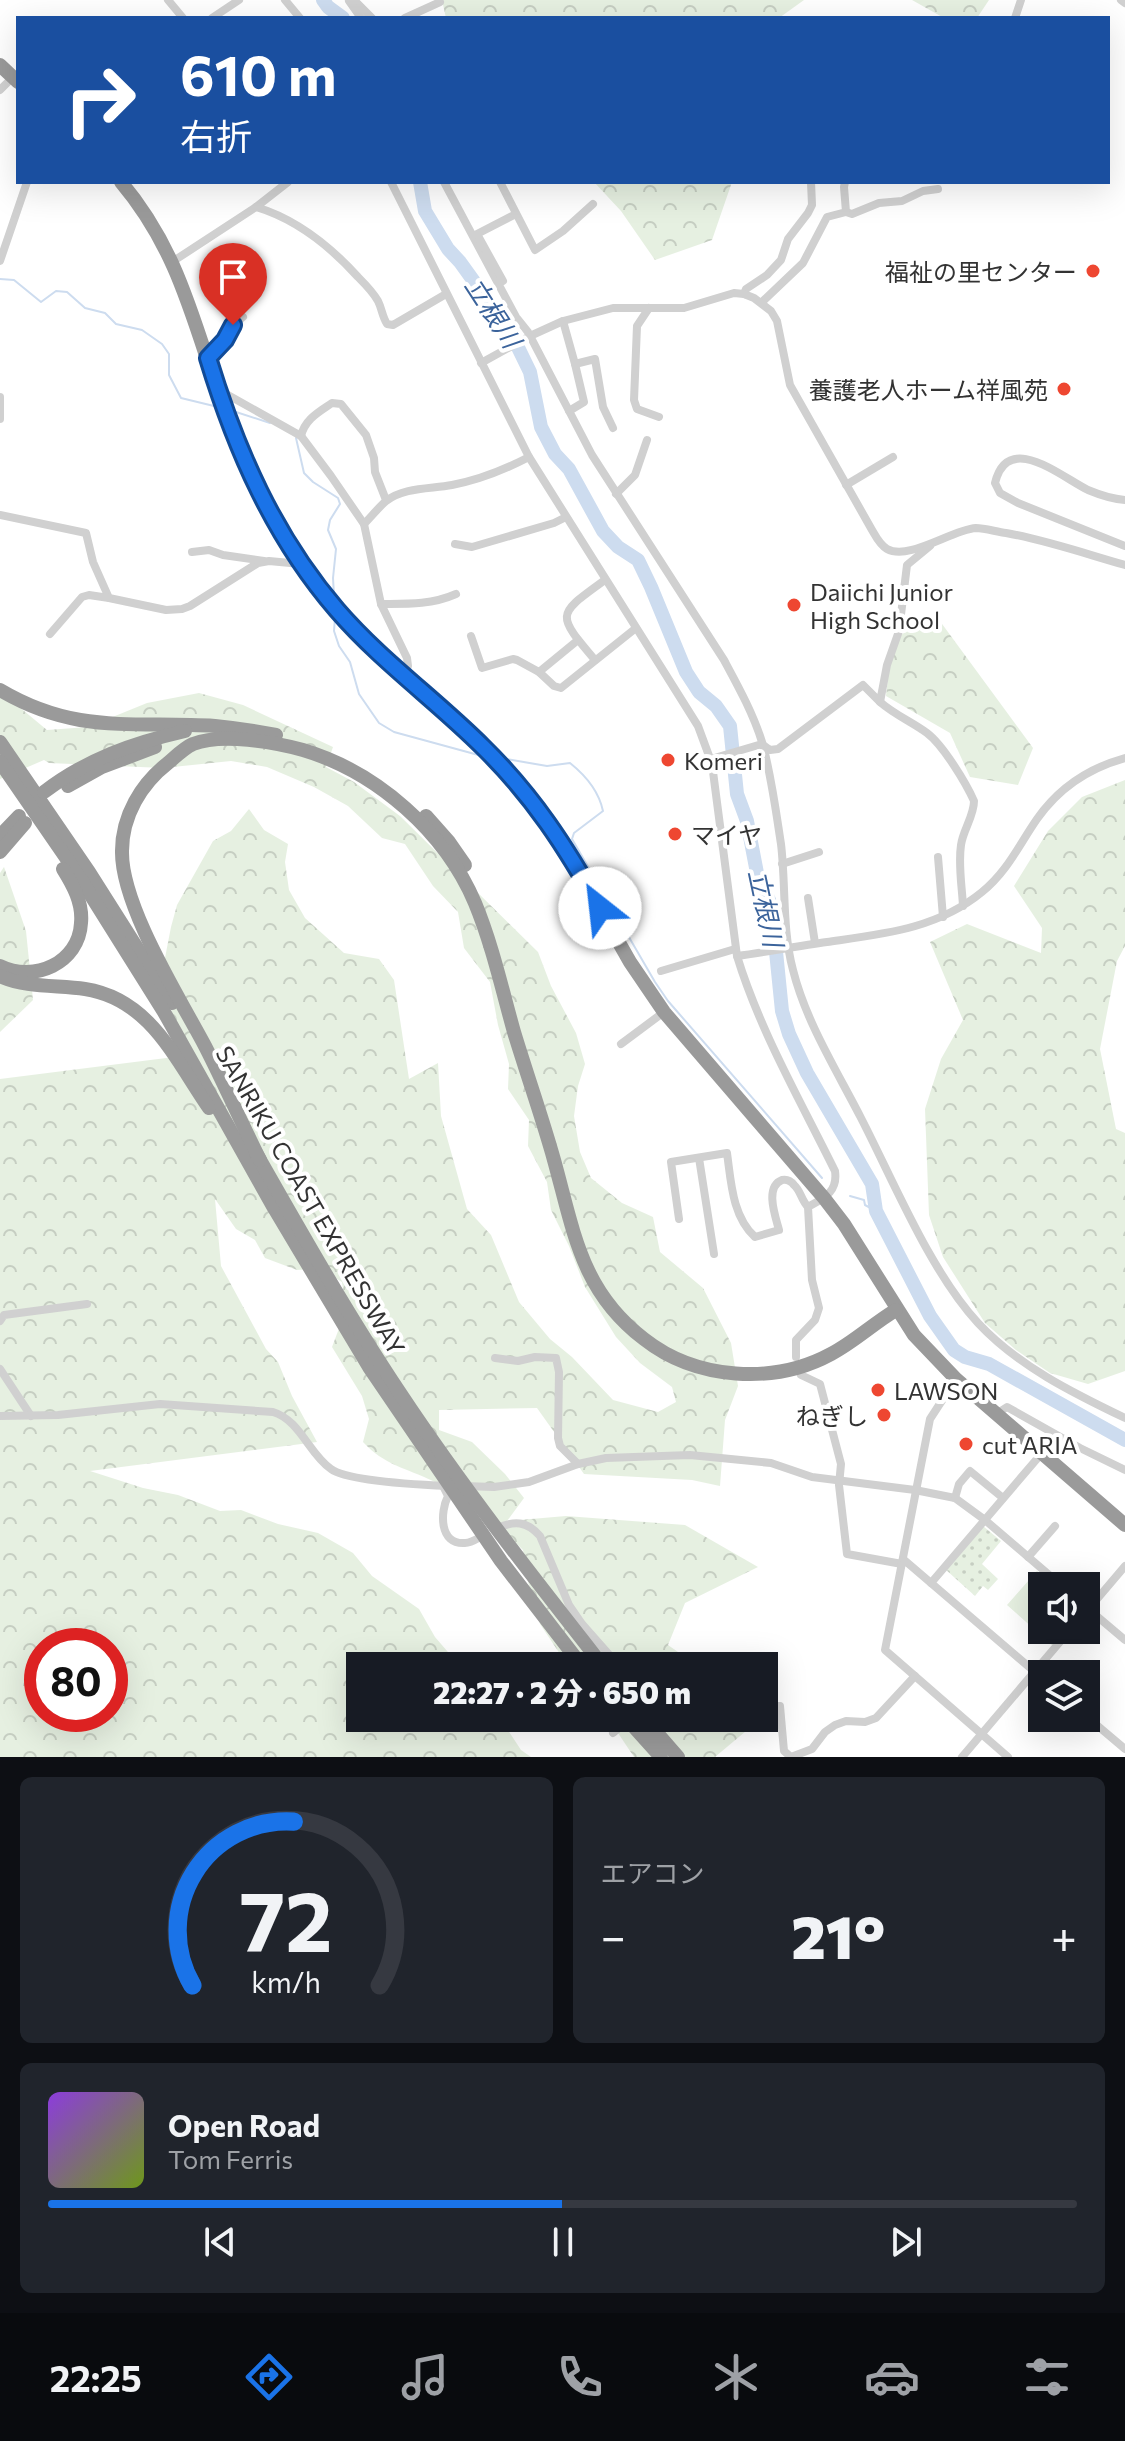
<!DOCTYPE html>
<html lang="ja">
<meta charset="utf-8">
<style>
:root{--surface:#171b24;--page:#20242c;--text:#f1f3f6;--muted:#9ea1a6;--line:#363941;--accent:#1a73e8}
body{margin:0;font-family:Commissioner,"Noto Sans JP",sans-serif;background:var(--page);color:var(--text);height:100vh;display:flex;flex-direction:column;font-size:30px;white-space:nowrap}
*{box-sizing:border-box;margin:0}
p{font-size:26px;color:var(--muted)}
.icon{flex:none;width:44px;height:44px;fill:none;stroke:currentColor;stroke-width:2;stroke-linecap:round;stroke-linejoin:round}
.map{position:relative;height:1757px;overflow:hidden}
.side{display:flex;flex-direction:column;gap:20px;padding:20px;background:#0d0f14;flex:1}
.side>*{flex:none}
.banner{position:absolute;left:16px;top:16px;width:1094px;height:168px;border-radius:0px;box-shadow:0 8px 32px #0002;background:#1a4fa0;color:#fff;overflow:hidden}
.controls{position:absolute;left:1028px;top:1572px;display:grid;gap:16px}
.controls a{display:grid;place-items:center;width:72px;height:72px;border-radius:0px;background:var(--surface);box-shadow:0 8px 32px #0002;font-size:40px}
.speed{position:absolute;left:24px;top:1628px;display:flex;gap:16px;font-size:40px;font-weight:700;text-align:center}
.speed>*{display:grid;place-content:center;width:104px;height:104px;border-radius:50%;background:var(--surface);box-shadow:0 8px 32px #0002;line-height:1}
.speed .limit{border:12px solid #d22;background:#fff;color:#111}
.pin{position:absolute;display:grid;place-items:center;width:68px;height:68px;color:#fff;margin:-82px -34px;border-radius:50% 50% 50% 0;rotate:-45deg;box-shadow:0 0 8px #0007}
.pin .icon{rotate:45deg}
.me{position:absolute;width:88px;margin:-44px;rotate:331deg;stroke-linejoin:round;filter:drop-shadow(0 0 6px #0008)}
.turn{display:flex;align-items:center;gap:28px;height:168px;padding:0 32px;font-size:36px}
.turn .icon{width:104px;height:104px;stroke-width:2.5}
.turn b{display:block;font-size:56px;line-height:68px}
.big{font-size:60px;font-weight:800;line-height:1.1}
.side .widget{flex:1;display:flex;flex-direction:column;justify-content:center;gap:12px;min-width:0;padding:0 28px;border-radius:12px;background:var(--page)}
.side .dial{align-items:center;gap:0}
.dial svg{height:208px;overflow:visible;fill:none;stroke:var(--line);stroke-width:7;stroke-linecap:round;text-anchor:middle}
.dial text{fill:var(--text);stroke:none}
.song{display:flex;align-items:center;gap:24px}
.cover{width:96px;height:96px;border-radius:12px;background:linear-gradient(135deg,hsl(270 70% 55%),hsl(80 70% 35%))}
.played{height:8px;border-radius:4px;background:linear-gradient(90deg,var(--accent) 50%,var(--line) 50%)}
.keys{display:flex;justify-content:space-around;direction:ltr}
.heat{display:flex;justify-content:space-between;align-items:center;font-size:44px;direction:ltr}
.side .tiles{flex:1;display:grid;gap:20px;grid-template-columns:1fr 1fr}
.widget:last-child{grid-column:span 2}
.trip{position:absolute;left:346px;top:1652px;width:432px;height:80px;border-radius:0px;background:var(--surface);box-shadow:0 8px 32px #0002;font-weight:800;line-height:80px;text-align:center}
.tabs{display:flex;height:128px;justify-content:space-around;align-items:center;background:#090b0e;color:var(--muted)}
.tabs .icon{width:56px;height:56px}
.tabs .active{color:var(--accent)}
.tabs b{font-size:36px;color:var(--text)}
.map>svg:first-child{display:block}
.grass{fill:url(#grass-dots)}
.forest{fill:url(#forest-crowns);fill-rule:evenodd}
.park{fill:#e6f0e1}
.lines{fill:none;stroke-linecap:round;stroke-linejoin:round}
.stream{stroke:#cddcef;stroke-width:2}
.river{stroke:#cddcef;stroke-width:14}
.street{stroke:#d0d0d0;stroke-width:8}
.highway{stroke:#9a9a9a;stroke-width:14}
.route-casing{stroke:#114b97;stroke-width:20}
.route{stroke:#1a73e8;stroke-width:14}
.poi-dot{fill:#ee4731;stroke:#fff;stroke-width:3}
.labels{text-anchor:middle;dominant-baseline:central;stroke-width:8;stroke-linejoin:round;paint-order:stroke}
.poi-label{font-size:24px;fill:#333;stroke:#fff;text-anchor:start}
.street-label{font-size:24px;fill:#333;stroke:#fff}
.water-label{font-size:26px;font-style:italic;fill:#3b639b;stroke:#fff}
</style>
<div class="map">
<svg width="1125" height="1757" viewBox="0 0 1125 1757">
<defs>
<pattern id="grass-dots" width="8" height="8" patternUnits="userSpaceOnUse" patternTransform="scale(2)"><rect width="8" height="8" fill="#e6f0e1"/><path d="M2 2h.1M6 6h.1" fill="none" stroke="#c6cec2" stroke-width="1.8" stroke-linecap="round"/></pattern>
<pattern id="forest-crowns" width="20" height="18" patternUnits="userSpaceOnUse" patternTransform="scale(2)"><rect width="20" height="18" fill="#e6f0e1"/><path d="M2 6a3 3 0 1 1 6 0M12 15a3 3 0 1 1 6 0" fill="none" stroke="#c6cec2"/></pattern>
</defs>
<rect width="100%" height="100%" fill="#fff"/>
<polygon class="grass" points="983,1526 1001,1541 982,1564 998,1579 988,1590 983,1586 975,1596 945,1569"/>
<g class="forest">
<polygon points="442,0 804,0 779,18 446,18"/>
<polygon points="912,0 989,0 977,18 944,18"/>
<polygon points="594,182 732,182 712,240 655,260 621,211"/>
<polygon points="934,613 1033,748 1018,785 970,777 950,733 886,696 892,641"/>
<path d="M0,691L47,730L88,727L147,703L199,693L243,705L333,747L326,767L354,782L400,816L538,952L551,986L576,1033L585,1064L578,1086L574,1116L580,1152L591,1178L622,1203L653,1217L660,1252L703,1288L731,1343L738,1386L725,1420L720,1486L692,1480L584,1474L537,1408L439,1410V1430L472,1442L505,1474L524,1498L507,1521L566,1516L685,1525L758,1567L685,1603L668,1645L698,1666H568L540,1624L527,1578L523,1550C497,1524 466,1497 433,1481C406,1468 384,1465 363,1442L369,1419L362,1396L332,1347L346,1310L342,1282L327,1273L310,1269L297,1270L265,1258L255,1240L236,1229L215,1199L221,1266L266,1349L278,1362L292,1396L317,1442L90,1471L143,1488L178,1495L220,1511L241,1510L278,1524L318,1533L353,1553L372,1576L419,1609L435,1637L460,1666H360V1718H500L521,1750L531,1757H0V1079L190,1055L174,1026L164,963L171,927L177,905L213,841L231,831L249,809L264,830L288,844L285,862L289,890L305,918L344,953L379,959L394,980L409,1079L438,1063L441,1116L467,1209L491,1235L519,1302L550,1339L572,1357L613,1400L658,1412L676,1402L672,1387L640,1363L616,1337L585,1287L569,1246L551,1210L547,1182L528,1146L529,1120L508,1089L509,1064L498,1025L490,982L464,948L458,912L433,886L405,844L382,838L348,806L314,787L267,767L231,761L163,768L49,763L44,760L0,779ZM42,1646H110V1714H42Z"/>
<polygon points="1125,780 1125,946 1117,961 1100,1049 1116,1129 1125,1133 1125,1371 1088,1384 1050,1373 1016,1350 985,1323 943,1257 929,1215 925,1109 941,1059 963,1020 930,942 967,924 1041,953 1042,928 1014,886 1048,831 1082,797"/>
<polygon points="4,867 26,931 33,1000 0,1032 0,873"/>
<polygon points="608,1718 746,1718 752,1726 715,1757 634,1757"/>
</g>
<polygon class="park" points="1037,1571 1054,1586 1042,1586 1042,1630 1067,1630 1053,1646 1007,1605"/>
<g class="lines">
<g class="stream">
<polyline points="0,279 14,280 41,302 56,291 67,292 85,308 105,313 116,324 142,330 162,344 169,354 169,375 181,398 218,407"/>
<polyline points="233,411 270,423"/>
<polyline points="296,438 304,473 313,482 338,498 340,504 330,520 328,530 336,549 333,578 334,595"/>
<polyline points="335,618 334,631 339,646 350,662 359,694 379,723 394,732 482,756"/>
<path d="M506,759L547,766L570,763C585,775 599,792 603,811L574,833L572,839L655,982L668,1001L822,1178"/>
<polyline points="850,1196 864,1200 865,1205 876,1211"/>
</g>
<g class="river">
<polyline points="323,0 328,7 343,18"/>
<polyline points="420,182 425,211 448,249 460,262 511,333 530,372 541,427 555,454 569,469 603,531 618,547 638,560 651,587 686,672 699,692 716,706 730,726 737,794 747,821 757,873 769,900 772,912 782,1011 789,1034 807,1073 872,1184 876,1211 930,1316 954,1350 965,1357 989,1364 1125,1440"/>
</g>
<g class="street">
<polyline points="168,0 183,18"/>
<polyline points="285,0 300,18"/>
<polyline points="354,0 372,18"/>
<polyline points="1121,0 1125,3"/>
<polyline points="349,1 361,18"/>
<polyline points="212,18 239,0"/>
<polyline points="405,18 440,2 439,0"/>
<polyline points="1015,18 1021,0"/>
<polyline points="0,90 13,77"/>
<path d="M391,182L529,457L698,726L712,764L737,956C760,1031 800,1100 835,1171C838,1192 824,1198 808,1207L812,1280L819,1308L815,1320L796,1340V1357"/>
<path d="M444,182L516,317L528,332L592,455L724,660C738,686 753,713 762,742C771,773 776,812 781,844C786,886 782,929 793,970C806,1022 837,1071 861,1118C894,1182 930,1271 978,1323C1018,1366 1073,1393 1125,1418"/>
<polyline points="500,182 535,250 563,231 593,204"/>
<polyline points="256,207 288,182"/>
<polyline points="846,212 852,214 879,203 902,201 923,191 938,189"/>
<polyline points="0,261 27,182"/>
<path d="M172,262L256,207C296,219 330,246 358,277C365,284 373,292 378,301C382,309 382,316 387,324L393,325L446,294"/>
<polyline points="503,281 477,234 516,214"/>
<polyline points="744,294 746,289 767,275 781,260 788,239 808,213 812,205 811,182"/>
<polyline points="762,302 803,263 827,217 846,212 844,187 845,182"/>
<polyline points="649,308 637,326 634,400 637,409 659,417"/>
<polyline points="563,321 575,364 595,359 603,407 613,428"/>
<polyline points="208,358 225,340 233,325 243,317"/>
<path d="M481,363L530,336L563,321L613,308H684L734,293L744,294L754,298L771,311L777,321L790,385L872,530C876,537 880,545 887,549C909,561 951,530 976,528C985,528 997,532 1006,533C1046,540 1086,554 1125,565"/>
<polyline points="219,390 301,436 331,476 364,524 381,604 407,658 408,666 404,676"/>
<polyline points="0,397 0,419"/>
<polyline points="569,411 584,402 575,364"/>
<path d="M301,436C305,419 319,412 332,403L341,404L366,435L374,458L375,472L386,500"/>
<polyline points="846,485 893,457"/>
<polyline points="616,494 635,475 647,440"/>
<path d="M1125,500C1112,499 1100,495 1088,490C1060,476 1008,431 995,483L1000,493L1018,503L1125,546"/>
<polyline points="0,515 86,533 93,562 109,598 166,610 182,609 190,606 258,563 269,561 301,564"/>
<path d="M364,524C371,517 378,508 386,501C404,487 430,489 452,485C479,480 504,470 529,457"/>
<polyline points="455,544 472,547 554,523 566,517"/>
<polyline points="192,552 209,550 223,555 264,561"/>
<path d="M381,604C407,604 431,605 456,594"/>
<polyline points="50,634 82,597 89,595 109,598"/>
<polyline points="471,636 482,668 513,659 517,660 539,672 554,686 561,688 636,628"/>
<path d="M595,660C555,613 557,615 605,580"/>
<polyline points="539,672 578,640"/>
<path d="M880,702C895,715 912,722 927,733C943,745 966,783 974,801C974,816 963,830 961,845C958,865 962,886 963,906"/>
<polyline points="763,745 770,750 778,749 863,685 880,702 887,665 899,631 907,565 930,546"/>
<polyline points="711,759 762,744"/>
<polyline points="938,857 943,917"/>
<polyline points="782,864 819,852"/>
<polyline points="808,898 815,943"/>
<path d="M737,956C767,952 797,946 827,942C883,934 937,929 982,892C1007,872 1019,845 1037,819C1058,789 1089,768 1125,758"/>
<polyline points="661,971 735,949"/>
<polyline points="621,1044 664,1012"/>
<polyline points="699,1158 714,1254"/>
<path d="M679,1219L671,1162L727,1153C731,1181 732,1216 755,1237L779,1230C776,1218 764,1187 782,1180C787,1179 791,1181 794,1185C801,1191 801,1200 808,1207"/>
<polyline points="0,1321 4,1315 87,1304"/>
<polyline points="495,1358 518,1361 535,1357 556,1358 559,1372 558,1438 560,1446 578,1464"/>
<polyline points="0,1369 31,1416"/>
<polyline points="801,1375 820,1384 841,1464 839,1485 847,1554 902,1564"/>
<polyline points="956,1379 930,1419 885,1650 1008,1757"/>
<polyline points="996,1414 1007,1407 1080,1448 1125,1470"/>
<path d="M0,1416L58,1415L160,1404L273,1412C300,1420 309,1454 331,1469C349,1482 425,1485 449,1486"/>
<path d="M443,1486L448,1496C440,1512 439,1545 465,1543C472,1543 478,1538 484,1535"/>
<polyline points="463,1486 494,1487 529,1482 578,1464 606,1458 690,1455 771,1463 812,1477 915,1490 955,1498 985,1520 1062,1586"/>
<polyline points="955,1498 959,1484 970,1471 1003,1498"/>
<path d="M496,1529C514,1520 527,1521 540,1536L569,1605L582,1624L619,1666"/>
<polyline points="1028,1557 1055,1526"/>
<polyline points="903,1559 1042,1678"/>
<polyline points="931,1583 1042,1453"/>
<polyline points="1086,1607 1125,1640"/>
<polyline points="1086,1612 1125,1566"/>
<polyline points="764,1707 780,1706 784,1751 791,1757 812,1749 825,1732 835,1725 846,1721 865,1722 876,1718 915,1676"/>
<polyline points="1086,1716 1125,1749"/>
<polyline points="613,1733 630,1719"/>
<polyline points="962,1757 1070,1630"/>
</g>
<g class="highway">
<polyline points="0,65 18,82"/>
<path d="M121,182C175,246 191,312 217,389C236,445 260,499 291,549C340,627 414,682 481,744C510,772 536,804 559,837L630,962L664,1012L824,1198L844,1224L914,1335L956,1379L1125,1525"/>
<path d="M0,690C76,735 132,721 215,726C235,728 255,731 276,735"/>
<polyline points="0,742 89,872 172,1003"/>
<polyline points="0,762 80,878 164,1012 274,1208 369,1367 501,1561 582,1666"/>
<polyline points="68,786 102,767 155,747"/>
<path d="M44,792C87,759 133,743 185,731"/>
<polyline points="426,816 449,842 465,865"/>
<polyline points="0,836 19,816"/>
<polyline points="0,852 25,823"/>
<path d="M0,966C34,983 79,963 81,923C83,903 73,885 63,869"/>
<path d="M0,976C26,988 57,985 85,989C150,999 175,1059 209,1108"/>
<path d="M256,1153C302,1234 348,1315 400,1393C463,1488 533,1577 603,1666"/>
<path d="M260,1160C241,1122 224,1083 205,1046C179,997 121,905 122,851C122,816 141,784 168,763C175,757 184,748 193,744C222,733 274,742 303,750C377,772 445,832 475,903C492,944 502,989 514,1032C527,1075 542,1117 554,1160C574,1232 581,1291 644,1339C696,1380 774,1385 831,1354C854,1342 874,1323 896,1310"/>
<polyline points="626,1718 661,1757"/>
<polyline points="644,1718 678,1757"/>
</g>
</g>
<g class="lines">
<defs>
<path id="route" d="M233,325L225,340L208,358C236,450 274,537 337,610C381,661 436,700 483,747C533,796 566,847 600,908"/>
</defs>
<use href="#route" class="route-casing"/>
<use href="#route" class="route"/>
</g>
<g class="poi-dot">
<circle cx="1093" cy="271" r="8"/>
<circle cx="1064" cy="389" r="8"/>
<circle cx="794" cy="605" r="8"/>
<circle cx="668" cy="760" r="8"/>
<circle cx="675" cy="834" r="8"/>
<circle cx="878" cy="1390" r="8"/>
<circle cx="884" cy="1415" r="8"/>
<circle cx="966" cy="1444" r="8"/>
</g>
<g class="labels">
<g class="poi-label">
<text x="1077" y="271" text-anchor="end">福祉の里センター</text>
<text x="1048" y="389" text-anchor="end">養護老人ホーム祥風苑</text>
<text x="810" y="591">Daiichi Junior<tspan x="810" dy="28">High School</tspan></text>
<text x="684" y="760">Komeri</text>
<text x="691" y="834">マイヤ</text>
<text x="894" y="1390">LAWSON</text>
<text x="868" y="1415" text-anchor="end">ねぎし</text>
<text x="982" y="1444">cut ARIA</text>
</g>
<g class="street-label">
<text transform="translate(311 1200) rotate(60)">SANRIKU COAST EXPRESSWAY</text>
</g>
<g class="water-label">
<text transform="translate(494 312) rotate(57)">立根川</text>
<text transform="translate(767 908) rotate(78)">立根川</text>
</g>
</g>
</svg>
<div class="controls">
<a><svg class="icon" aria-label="sound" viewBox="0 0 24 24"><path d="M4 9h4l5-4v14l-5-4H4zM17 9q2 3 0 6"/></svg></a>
<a><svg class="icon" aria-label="layers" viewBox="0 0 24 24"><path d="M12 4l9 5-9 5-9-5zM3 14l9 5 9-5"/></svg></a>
</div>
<div class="speed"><div class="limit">80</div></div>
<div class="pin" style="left:233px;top:325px;background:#d93025"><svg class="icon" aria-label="arrive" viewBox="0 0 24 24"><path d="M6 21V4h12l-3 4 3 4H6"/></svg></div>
<svg class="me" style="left:600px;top:908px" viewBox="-20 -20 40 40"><circle r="19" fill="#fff"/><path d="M0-13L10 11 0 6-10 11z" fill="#1a73e8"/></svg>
<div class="trip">22:27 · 2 分 · 650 m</div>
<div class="banner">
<div class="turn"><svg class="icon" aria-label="right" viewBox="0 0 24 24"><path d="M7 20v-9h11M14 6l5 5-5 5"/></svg><div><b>610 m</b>右折</div></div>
</div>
</div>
<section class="side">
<div class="tiles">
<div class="widget dial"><svg viewBox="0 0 100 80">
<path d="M14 69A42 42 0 1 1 86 69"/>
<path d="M14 69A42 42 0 0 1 53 6" stroke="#1a73e8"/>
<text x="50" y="56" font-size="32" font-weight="700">72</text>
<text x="50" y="72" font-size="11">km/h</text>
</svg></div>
<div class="widget"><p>エアコン</p>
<div class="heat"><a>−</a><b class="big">21°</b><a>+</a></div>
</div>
<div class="widget">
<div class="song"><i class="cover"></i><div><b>Open Road</b><p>Tom Ferris</p></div></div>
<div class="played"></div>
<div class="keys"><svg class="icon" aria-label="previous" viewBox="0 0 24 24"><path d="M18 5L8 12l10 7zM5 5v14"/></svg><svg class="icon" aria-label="pause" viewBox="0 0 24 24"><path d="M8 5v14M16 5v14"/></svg><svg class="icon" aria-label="next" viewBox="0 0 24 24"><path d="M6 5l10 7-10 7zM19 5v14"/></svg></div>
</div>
</div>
</section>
<nav class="tabs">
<b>22:25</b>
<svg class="icon active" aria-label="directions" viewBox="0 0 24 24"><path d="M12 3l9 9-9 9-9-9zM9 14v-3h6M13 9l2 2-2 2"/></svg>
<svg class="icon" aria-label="music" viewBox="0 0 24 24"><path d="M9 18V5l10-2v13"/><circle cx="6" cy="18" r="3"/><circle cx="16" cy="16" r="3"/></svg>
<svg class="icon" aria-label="phone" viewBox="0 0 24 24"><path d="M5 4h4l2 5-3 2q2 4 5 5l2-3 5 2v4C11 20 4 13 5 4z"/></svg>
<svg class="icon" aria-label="climate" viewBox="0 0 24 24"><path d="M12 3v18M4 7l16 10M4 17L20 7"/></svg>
<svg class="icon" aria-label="car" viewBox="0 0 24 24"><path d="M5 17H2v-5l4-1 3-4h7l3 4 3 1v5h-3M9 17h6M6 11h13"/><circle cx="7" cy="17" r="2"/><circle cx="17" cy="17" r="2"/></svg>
<svg class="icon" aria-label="filters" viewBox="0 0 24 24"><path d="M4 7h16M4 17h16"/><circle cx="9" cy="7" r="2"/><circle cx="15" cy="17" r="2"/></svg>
</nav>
